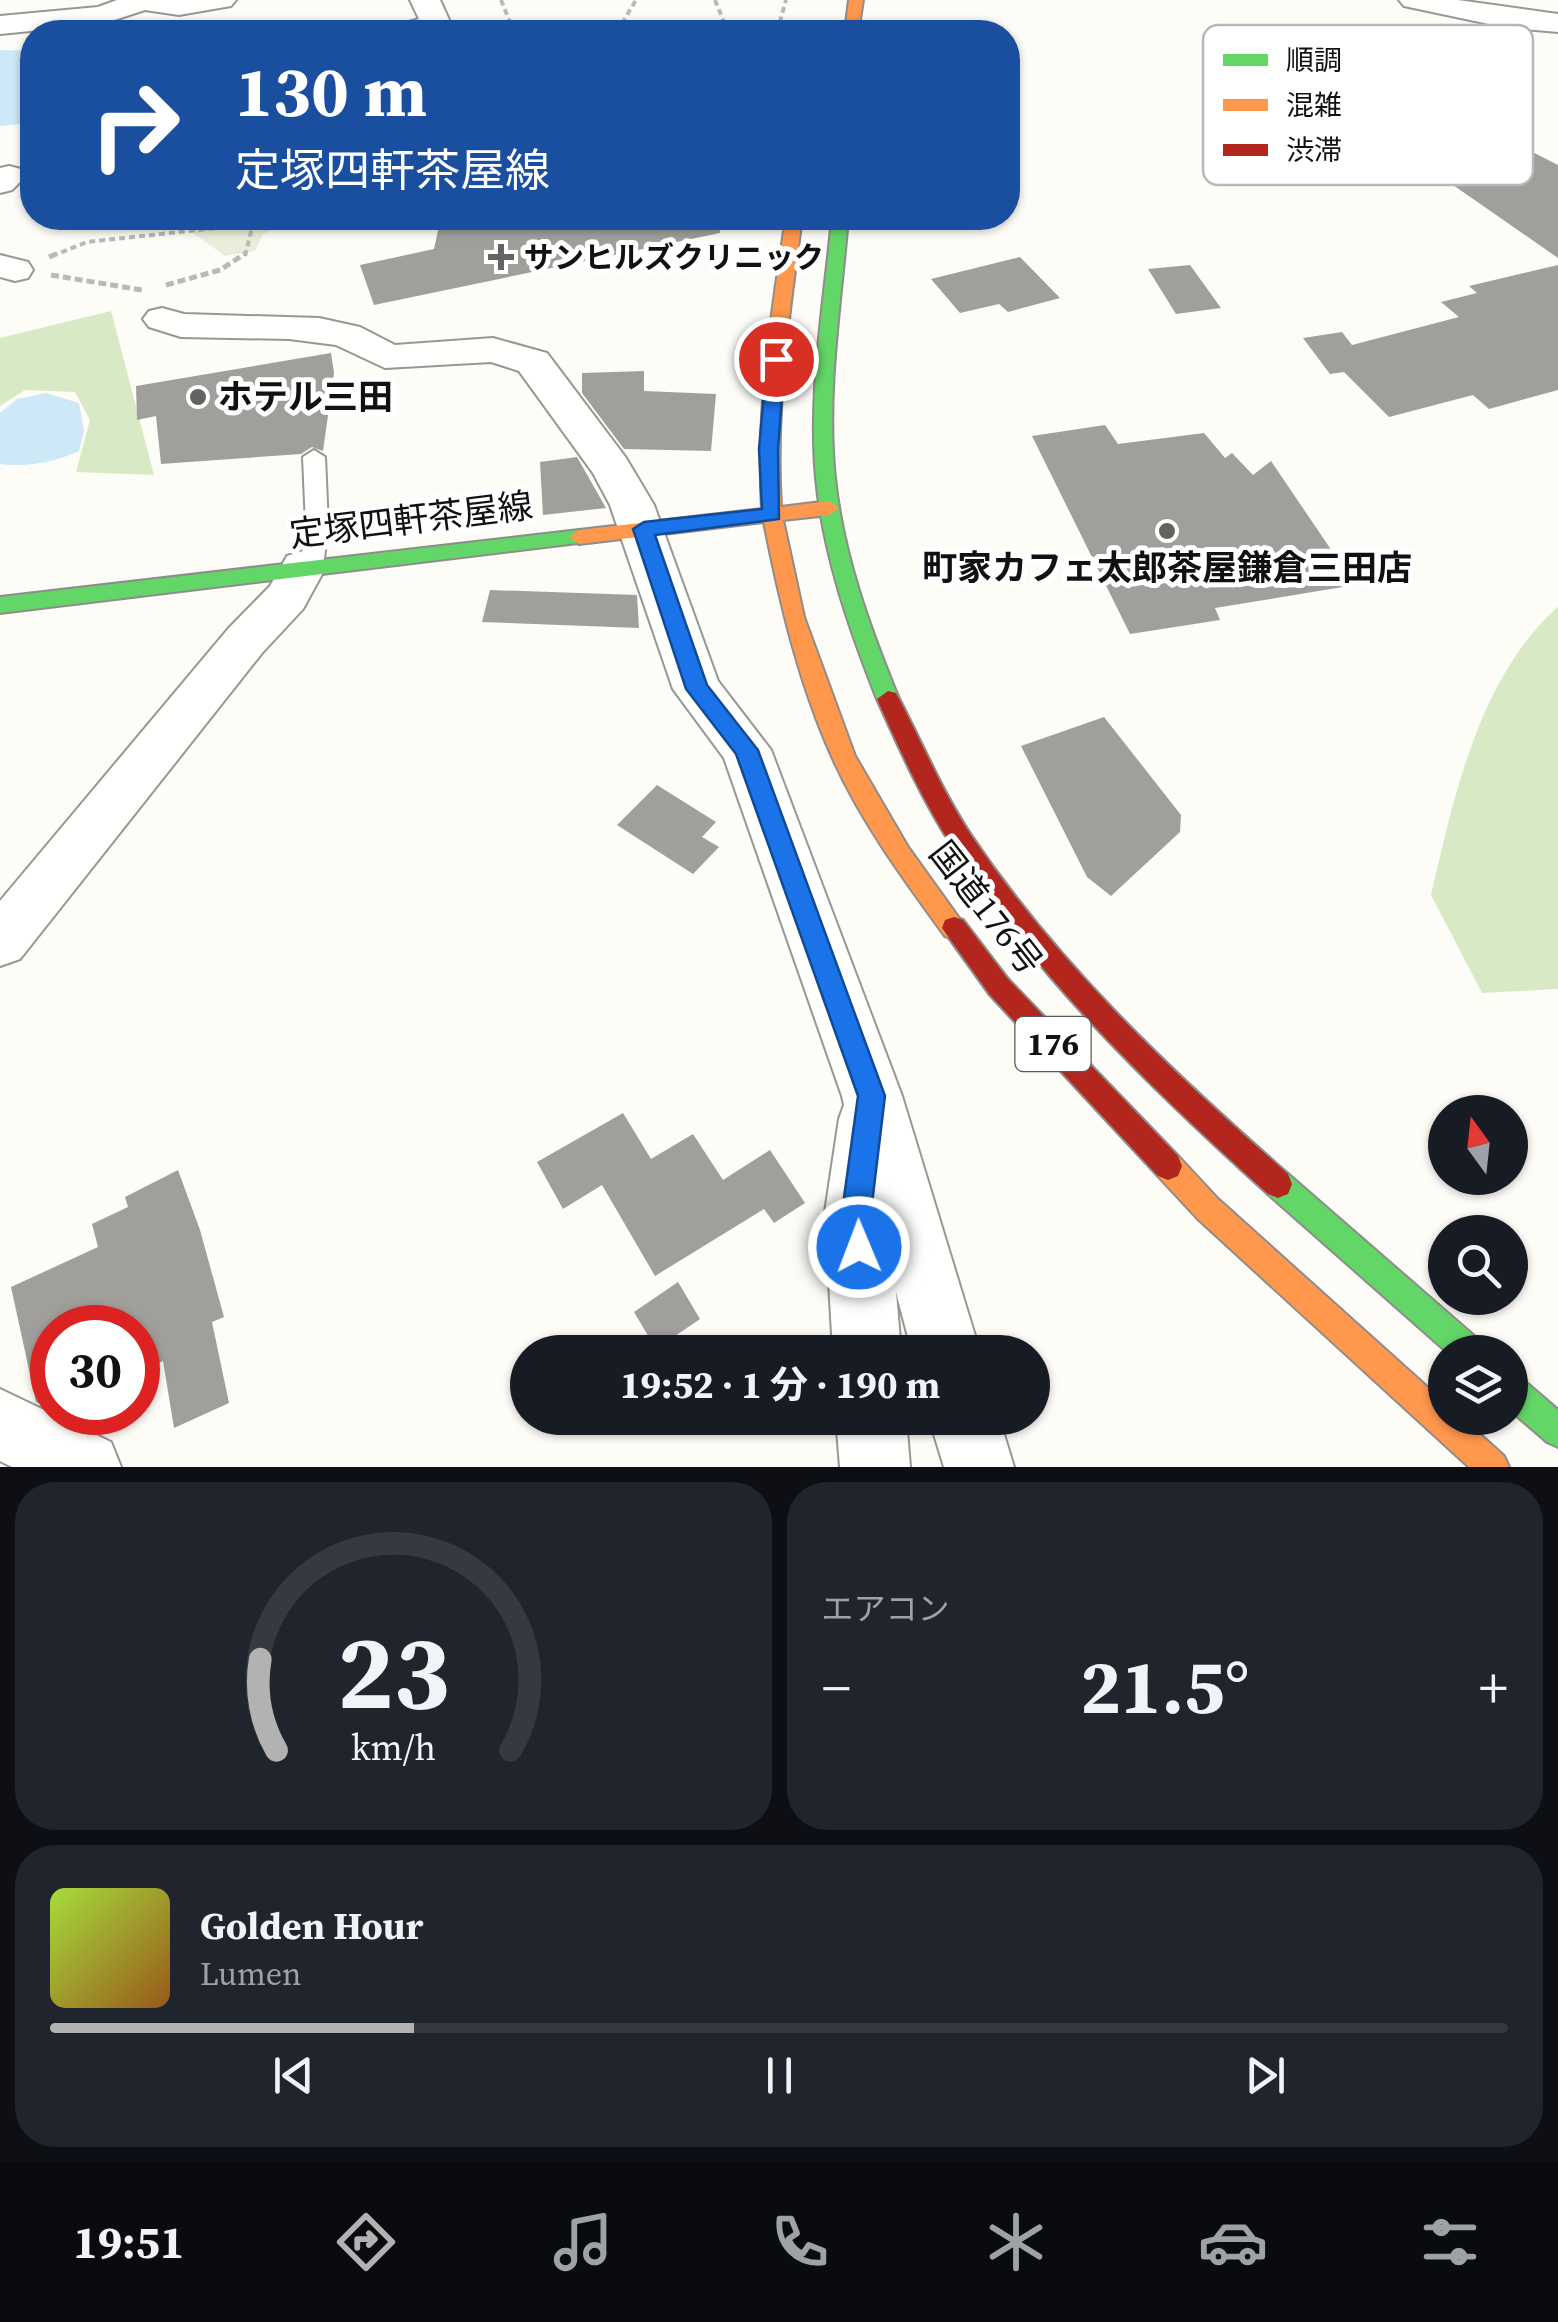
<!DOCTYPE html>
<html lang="ja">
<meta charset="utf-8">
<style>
:root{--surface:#171b24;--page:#20242c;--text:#f1f3f6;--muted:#9ea1a6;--line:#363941;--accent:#b2b2b3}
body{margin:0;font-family:"Source Serif 4","Noto Sans JP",serif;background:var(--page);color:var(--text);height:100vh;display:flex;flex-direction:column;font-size:38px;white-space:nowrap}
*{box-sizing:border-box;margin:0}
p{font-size:32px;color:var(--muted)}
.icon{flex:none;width:55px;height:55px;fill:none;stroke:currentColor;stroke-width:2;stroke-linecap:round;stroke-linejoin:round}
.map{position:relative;height:1467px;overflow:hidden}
.panel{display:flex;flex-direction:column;gap:15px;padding:15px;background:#0d0f14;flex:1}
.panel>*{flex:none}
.guide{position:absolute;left:20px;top:20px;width:1000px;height:210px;border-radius:40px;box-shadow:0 2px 8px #0004;background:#1a4fa0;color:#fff;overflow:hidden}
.needle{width:65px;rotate:345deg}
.tools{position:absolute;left:1428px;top:1095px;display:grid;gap:20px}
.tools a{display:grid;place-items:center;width:100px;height:100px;border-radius:50%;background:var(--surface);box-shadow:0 2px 8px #0004;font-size:50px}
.speed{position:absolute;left:30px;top:1305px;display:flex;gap:20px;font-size:50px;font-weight:700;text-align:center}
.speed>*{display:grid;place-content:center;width:130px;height:130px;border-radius:50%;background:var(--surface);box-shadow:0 2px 8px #0004;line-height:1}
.speed .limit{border:15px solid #d22;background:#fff;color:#111}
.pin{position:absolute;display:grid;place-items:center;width:85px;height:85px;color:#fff;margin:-42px;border:5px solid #fff;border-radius:50%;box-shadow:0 2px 10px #0007}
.me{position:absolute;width:110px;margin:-55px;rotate:359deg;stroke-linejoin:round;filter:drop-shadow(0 0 8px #0008)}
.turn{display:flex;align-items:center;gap:35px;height:210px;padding:0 50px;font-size:45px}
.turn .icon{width:130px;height:130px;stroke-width:2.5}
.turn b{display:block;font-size:70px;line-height:85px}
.big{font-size:75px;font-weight:700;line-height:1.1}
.panel .card{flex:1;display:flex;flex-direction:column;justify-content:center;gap:15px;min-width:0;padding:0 35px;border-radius:40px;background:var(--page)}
.panel .dial{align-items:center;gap:0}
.dial svg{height:260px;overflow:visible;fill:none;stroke:var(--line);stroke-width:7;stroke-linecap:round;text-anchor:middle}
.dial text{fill:var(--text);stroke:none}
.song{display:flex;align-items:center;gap:30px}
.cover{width:120px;height:120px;border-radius:15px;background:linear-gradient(135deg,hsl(80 70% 55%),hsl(30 70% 35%))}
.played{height:10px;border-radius:5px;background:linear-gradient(90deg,var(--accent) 25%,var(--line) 25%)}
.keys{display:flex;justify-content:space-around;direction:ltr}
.heat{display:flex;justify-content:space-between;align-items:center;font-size:55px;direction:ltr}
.panel .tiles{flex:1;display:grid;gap:15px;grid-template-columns:1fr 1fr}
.card:last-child{grid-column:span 2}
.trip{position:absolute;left:510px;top:1335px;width:540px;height:100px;border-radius:50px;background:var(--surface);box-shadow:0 2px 8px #0004;font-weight:700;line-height:100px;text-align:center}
.dock{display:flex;height:160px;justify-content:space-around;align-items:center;background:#090b0e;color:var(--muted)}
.dock .icon{width:70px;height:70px}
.dock .on{color:var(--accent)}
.dock b{font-size:45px;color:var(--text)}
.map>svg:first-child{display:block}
.forest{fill:#d8eac5}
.cemetery{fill:#e9eedb}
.water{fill:#cde8f7}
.building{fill:#a19f9c}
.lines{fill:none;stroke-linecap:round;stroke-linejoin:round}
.lane-casing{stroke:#979795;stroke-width:4}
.street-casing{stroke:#979795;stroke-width:4}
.fast-casing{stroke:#8e8d8b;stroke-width:4}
.slow-casing{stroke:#8e8d8b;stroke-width:4}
.jam-casing{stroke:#8e8d8b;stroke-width:4}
.path-far1{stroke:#b9b9b8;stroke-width:4;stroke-dasharray:6 4;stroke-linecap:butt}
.path{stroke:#b9b9b8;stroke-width:5;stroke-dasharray:8 4;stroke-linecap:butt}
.lane{fill:#fffffe;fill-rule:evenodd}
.street{fill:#fffffe;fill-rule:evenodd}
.fast{fill:#63d668;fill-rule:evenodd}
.slow{fill:#ff974d;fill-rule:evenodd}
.jam{fill:#b3261e;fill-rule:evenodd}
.route{fill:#1a73e8;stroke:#114b97;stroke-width:2.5}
.poi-dot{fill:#646362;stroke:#fff;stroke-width:4}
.labels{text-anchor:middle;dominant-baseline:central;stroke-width:10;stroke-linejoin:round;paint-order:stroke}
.far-poi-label{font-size:30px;font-weight:bold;fill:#111;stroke:#fff;text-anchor:start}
.shield{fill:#fff;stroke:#585858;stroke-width:2.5}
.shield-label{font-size:32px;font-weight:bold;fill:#111}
.poi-label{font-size:35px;font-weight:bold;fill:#111;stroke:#fff;text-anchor:start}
.street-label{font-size:35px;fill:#111;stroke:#fff}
.key{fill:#fff;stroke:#b8b8b8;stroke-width:2.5}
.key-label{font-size:28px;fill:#111}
</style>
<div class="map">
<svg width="1558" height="1467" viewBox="0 0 1558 1467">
<rect width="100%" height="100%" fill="#fdfcf7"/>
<g class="forest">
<polygon points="111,311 154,475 76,472 90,420 75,392 25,390 0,406 0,338"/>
<path d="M1558,607V989L1482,993L1431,895C1454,797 1479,676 1558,607Z"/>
</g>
<polygon class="cemetery" points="168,218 301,218 263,234 255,251 225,256 194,234 191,227 168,224"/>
<g class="water">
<polygon points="0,50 32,51 32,123 0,126"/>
<path d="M46,393L79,403L84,431L79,451C52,463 29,467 0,464V413L17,399Z"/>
</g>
<g class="building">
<polygon points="1507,139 1558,165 1558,258 1417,160"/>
<polygon points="456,218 719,218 720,233 374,305 360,265 434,249 439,226"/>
<polygon points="1020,257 1060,298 1008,312 999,304 960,313 931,279"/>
<polygon points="1190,265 1221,308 1176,314 1148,269"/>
<polygon points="1558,265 1558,390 1489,409 1473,395 1389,417 1344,372 1330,374 1303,338 1342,332 1352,345 1459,317 1441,302 1477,293 1469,286"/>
<polygon points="331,353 334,373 323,451 312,447 301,454 161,464 156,416 137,420 136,386"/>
<polygon points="644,371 644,391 716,394 711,451 624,449 582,393 582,373"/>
<polygon points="1105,425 1118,444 1204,433 1225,458 1232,453 1253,475 1271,461 1355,585 1215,608 1220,620 1130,634 1032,436"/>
<polygon points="577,457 606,508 543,515 540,462"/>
<polygon points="490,590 637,595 639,628 482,622"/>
<polygon points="1104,717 1181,815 1180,832 1111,896 1087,877 1021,746"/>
<polygon points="657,785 716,822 702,837 719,847 693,874 617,825"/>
<polygon points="623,1113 651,1159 693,1134 723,1180 770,1150 805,1203 774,1223 764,1209 655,1276 602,1185 563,1209 537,1162"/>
<polygon points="178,1170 200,1230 224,1317 212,1322 229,1403 174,1428 163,1361 138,1374 138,1328 52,1328 52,1408 36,1402 11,1287 98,1247 92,1224 128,1207 125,1197"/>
<polygon points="678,1282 700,1319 656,1349 634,1312"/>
</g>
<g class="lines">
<defs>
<polygon id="lane" points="314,450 325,457 328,526 323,567 312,575 301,567 306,526 303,457"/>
<g id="street">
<polygon points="117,0 236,0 231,6 179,15 145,10 102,24 0,34 0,16 98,7"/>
<polygon points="410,0 440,0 451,24 447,30 391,32 395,26 419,19"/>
<polygon points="1399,0 1458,0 1558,14 1558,32 1503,27 1404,6"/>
<polygon points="9,166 21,169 26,176 12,190 0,193 0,168"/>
<polygon points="0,255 28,262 33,270 28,278 15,281 0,277"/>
<polygon points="162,308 184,314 319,318 360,327 395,345 493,338 547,353 626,458 654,505 718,681 771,750 902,1096 980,1352 912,1352 896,1292 901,1352 833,1352 825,1212 839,1119 844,1105 842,1096 724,758 673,689 610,505 593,473 519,371 491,362 385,368 336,345 289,339 181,337 149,327 143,319 149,311"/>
<polygon points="303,551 319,556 326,567 303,609 262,653 20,959 0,966 0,901 228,629 270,586 287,556"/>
<polygon points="0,1389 111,1442 121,1467 12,1467 0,1461"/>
<polygon points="836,1418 906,1418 910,1467 840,1467"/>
<polygon points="929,1418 999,1418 1014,1467 944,1467"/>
</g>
<g id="fast">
<path d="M832,218H848C841,304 826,392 835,478C843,555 870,628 899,699L888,707L877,699C849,628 823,554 816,478C808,392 824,304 832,218Z"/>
<polygon points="579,530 586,532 589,537 586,542 0,613 0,597"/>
<polygon points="1278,1170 1288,1174 1480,1341 1484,1352 1447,1352 1268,1194 1264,1184 1268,1174"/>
<polygon points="1510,1374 1521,1378 1558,1410 1558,1447 1547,1442 1510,1410"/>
</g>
<g id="slow">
<polygon points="849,0 863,0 858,32 845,32"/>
<path d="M786,218H802C789,314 775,410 781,507L829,501L839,508L829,515L783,520L804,617L855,756L908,847L966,928L963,936L954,939L945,936C904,880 862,823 833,759C799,684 780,603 764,522L579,544L569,537L579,530L762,509C756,411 771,315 786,218Z"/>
<polygon points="1168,1152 1178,1156 1218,1199 1445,1403 1445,1418 1462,1418 1504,1456 1509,1467 1469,1467 1198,1219 1158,1176 1154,1166 1158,1156"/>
</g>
<g id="jam">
<path d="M888,691L896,693C921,740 941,790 971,835C1058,965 1171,1071 1288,1174L1292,1184L1288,1194L1278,1198L1268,1194C1152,1089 1040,981 954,849C923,802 900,750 877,699Z"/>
<polygon points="954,917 963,920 1008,979 1178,1156 1182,1166 1178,1176 1168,1180 1158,1176 990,995 942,928 945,920"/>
</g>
</defs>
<use href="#lane" class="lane-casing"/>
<use href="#street" class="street-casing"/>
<use href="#fast" class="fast-casing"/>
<use href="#slow" class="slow-casing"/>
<use href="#jam" class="jam-casing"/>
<g class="path-far1">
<polyline points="501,0 514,32"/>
<polyline points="715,0 728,32"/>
<polyline points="617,32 636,0"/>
<polyline points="777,32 786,0"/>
<polyline points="52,256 87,242 253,224 262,218"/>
<polyline points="245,256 253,224"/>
</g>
<g class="path">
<polyline points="49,257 58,253"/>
<polyline points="51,275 142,290"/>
<polyline points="166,285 220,270 246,253"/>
</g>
<use href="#lane" class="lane"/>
<use href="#street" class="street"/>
<use href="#fast" class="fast"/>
<use href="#slow" class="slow"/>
<use href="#jam" class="jam"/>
</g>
<polygon class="route" points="776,354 785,359 778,449 779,519 655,535 707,685 758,750 885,1096 871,1212 874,1247 870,1257 859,1262 849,1257 842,1212 858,1096 736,754 686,689 633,529 644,522 762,509 759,449 767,359"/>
<g class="poi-dot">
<path d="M496 242h10v10h10v10h-10v10h-10v-10h-10v-10h10z"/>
<circle cx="198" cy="397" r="10"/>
<circle cx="1167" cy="531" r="10"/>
</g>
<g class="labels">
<g class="far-poi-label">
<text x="524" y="257">サンヒルズクリニック</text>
</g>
<rect class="shield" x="1015.5" y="1017" width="75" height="54" rx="8"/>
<g class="shield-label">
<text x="1053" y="1044">176</text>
</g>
<g class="poi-label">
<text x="218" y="397">ホテル三田</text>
<text x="1167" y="568" text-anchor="middle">町家カフェ太郎茶屋鎌倉三田店</text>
</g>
<g class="street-label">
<text transform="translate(411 520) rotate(-7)">定塚四軒茶屋線</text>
<text transform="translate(986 908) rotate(52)">国道176号</text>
</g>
</g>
<rect x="1203" y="25" width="330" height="160" rx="15" class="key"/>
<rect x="1223" y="54" width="45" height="12" fill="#63d668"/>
<rect x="1223" y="99" width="45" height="12" fill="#ff974d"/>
<rect x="1223" y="144" width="45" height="12" fill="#b3261e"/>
<g class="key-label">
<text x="1286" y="70">順調</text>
<text x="1286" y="115">混雑</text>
<text x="1286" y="160">渋滞</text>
</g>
</svg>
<div class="tools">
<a><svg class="needle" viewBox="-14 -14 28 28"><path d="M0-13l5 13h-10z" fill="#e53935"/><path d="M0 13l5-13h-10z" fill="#9ea1a6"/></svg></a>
<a><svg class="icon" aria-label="search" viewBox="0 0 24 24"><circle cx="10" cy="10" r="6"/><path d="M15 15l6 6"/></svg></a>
<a><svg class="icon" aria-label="layers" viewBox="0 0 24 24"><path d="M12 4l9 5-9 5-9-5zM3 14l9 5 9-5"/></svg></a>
</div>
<div class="speed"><div class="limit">30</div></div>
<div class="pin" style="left:776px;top:359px;background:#d93025"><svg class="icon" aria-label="arrive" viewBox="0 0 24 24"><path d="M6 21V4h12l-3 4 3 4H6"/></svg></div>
<svg class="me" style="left:859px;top:1247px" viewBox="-20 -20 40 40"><circle r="17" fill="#1a73e8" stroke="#fff" stroke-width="3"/><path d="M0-11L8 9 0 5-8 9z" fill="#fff"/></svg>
<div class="trip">19:52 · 1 分 · 190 m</div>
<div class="guide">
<div class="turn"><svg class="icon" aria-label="right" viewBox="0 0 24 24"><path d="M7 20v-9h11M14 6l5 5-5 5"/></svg><div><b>130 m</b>定塚四軒茶屋線</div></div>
</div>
</div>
<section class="panel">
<div class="tiles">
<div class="card dial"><svg viewBox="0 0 100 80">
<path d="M14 69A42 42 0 1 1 86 69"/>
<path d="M14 69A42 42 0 0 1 9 41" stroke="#b2b2b3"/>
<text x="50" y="56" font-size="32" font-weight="700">23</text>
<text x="50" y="72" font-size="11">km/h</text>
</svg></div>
<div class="card"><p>エアコン</p>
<div class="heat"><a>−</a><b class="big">21.5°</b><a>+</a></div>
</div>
<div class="card">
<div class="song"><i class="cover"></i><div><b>Golden Hour</b><p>Lumen</p></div></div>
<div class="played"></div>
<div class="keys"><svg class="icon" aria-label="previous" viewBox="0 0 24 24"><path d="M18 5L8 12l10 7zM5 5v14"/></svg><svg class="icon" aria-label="pause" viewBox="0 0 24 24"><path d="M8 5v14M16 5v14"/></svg><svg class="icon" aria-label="next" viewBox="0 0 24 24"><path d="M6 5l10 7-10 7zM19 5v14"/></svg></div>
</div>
</div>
</section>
<nav class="dock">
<b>19:51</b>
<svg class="icon on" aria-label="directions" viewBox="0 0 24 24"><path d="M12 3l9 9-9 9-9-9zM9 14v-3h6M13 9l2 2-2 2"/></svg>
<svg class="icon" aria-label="music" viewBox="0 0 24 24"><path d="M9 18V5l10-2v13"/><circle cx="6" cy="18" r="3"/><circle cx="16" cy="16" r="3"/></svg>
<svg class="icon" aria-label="phone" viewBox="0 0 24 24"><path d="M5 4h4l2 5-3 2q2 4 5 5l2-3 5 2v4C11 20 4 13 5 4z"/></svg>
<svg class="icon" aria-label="climate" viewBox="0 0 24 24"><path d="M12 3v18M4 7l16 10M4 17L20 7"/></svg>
<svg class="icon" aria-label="car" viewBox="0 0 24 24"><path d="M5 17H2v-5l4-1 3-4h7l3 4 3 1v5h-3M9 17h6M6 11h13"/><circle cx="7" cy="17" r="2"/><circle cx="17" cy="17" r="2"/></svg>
<svg class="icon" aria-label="filters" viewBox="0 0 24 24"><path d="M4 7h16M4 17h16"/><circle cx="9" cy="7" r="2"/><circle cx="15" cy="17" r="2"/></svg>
</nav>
